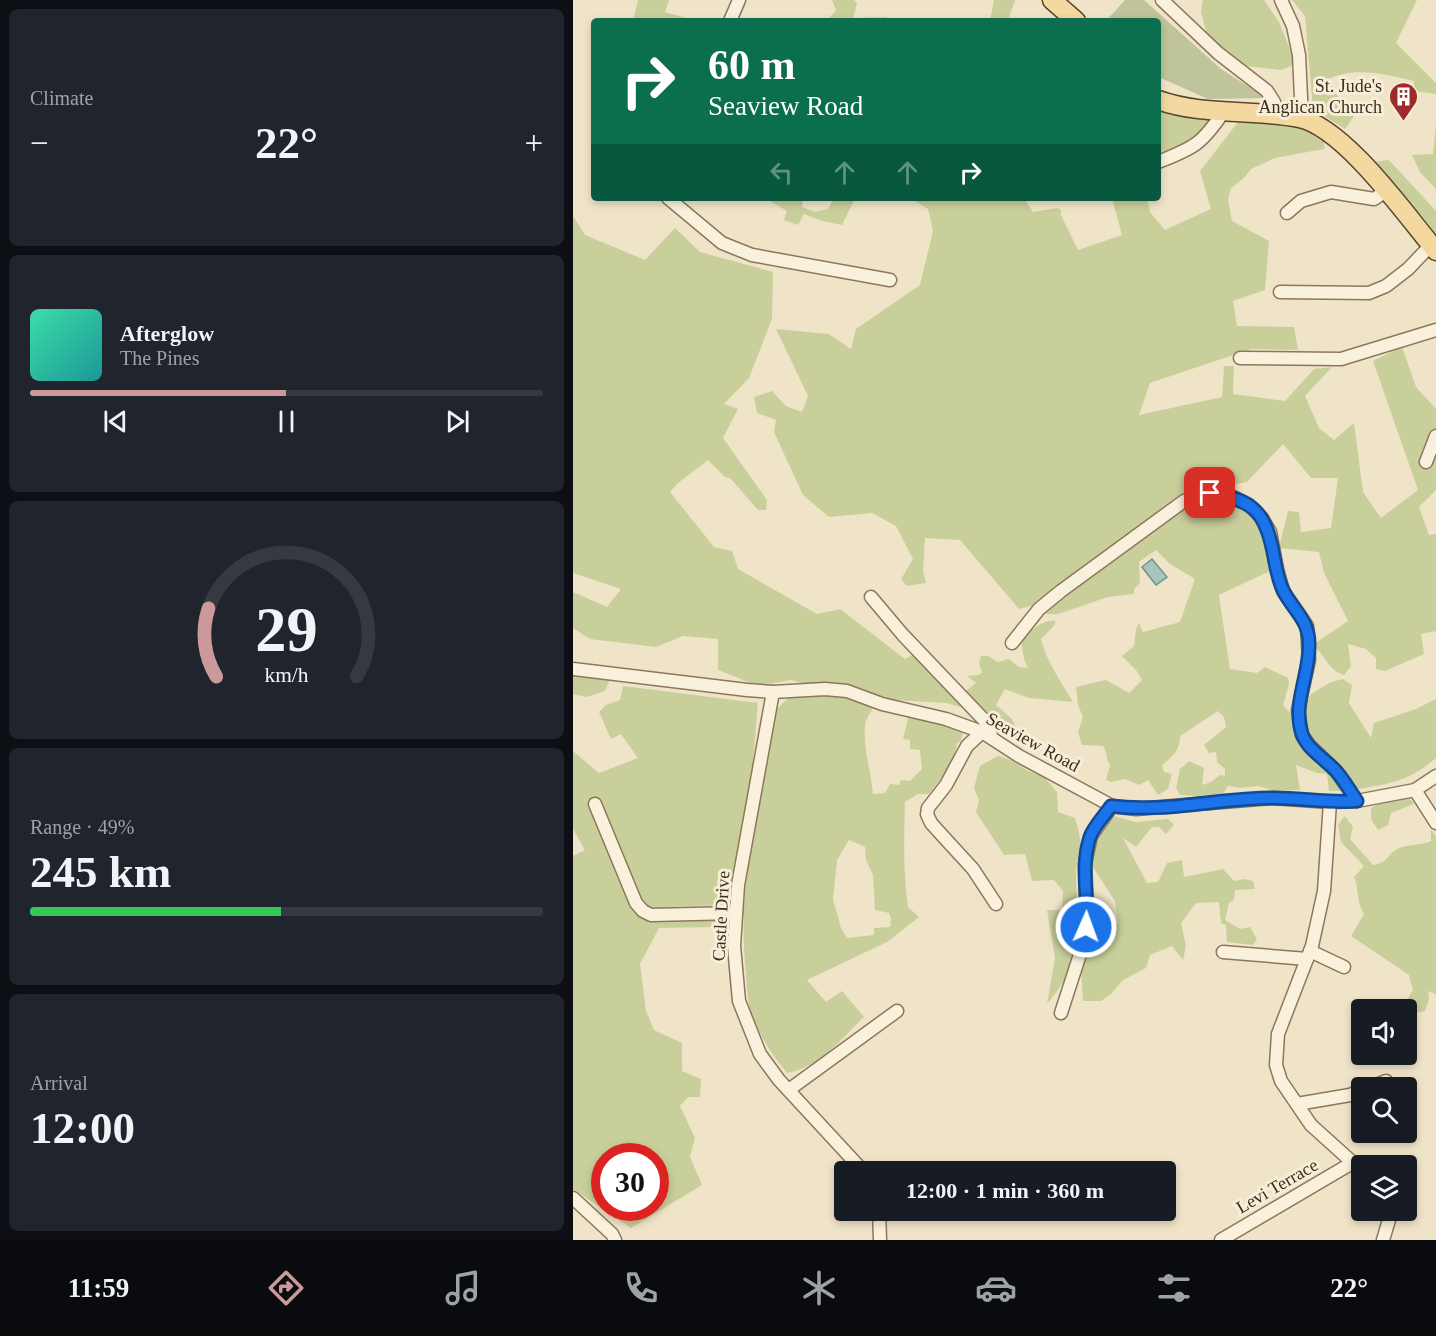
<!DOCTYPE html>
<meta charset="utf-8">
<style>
:root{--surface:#171b24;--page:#20242c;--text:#f1f3f6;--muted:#9ea1a6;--line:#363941;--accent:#cc999b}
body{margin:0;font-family:Georgia,serif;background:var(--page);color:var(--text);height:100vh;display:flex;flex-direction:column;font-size:22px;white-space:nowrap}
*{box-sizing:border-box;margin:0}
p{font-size:20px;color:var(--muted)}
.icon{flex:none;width:33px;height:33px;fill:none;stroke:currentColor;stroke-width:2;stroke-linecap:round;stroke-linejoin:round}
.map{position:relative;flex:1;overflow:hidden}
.details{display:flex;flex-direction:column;gap:9px;padding:9px;background:#0d0f14;width:573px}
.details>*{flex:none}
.hud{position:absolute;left:18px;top:18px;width:570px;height:183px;border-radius:6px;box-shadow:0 3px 9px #0003;background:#0b6e4f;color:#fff;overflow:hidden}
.fabs{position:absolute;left:778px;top:999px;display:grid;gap:12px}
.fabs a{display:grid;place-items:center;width:66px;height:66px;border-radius:6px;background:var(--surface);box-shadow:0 3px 9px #0003;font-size:30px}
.speed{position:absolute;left:18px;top:1143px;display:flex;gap:12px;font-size:30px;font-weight:700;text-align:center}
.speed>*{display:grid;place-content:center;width:78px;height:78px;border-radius:50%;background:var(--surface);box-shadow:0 3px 9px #0003;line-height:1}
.speed .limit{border:9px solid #d22;background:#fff;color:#111}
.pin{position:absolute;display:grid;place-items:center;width:51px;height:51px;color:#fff;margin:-26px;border-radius:12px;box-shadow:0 3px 9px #0006}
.me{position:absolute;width:66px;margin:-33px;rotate:2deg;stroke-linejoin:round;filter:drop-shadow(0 0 4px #0008)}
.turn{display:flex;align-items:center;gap:21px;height:126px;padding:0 18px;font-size:27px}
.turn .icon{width:78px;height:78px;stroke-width:2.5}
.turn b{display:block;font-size:42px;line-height:51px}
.lanes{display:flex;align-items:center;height:57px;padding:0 18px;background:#0003;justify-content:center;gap:30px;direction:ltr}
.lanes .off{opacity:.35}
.big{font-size:45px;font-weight:700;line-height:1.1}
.details .tile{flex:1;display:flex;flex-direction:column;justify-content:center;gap:9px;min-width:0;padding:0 21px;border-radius:9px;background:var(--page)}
.details .dial{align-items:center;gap:0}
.dial svg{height:156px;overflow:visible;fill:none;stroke:var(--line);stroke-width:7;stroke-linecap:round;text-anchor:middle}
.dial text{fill:var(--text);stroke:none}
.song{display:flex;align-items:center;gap:18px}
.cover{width:72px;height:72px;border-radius:9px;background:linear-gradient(135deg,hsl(160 70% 55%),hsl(180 70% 35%))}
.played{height:6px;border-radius:3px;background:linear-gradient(90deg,var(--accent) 50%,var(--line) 50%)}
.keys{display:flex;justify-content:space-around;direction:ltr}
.heat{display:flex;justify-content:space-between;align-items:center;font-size:33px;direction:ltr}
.charge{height:9px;border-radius:4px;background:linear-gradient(90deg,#34c759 49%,var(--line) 0)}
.trip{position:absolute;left:261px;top:1161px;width:342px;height:60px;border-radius:6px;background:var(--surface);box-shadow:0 3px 9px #0003;font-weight:700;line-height:60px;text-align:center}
.tab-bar{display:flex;height:96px;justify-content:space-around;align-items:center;background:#090b0e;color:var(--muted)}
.tab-bar .icon{width:42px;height:42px}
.tab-bar .selected{color:var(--accent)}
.tab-bar b{font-size:27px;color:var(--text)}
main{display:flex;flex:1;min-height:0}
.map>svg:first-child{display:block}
.green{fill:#c9cf9b;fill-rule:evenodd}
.cemetery{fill:#bfc49a}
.water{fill:#a9c4bc;stroke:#6f938a;stroke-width:1.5}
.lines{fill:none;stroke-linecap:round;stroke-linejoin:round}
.street-casing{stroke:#8d765c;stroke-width:15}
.primary-casing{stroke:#5b4430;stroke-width:21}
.street{stroke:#faf1dc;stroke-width:12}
.primary{stroke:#f3d9a0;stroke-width:18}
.route-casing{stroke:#114b97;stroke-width:15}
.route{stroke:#1a73e8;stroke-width:10}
.labels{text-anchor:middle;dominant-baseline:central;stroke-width:6;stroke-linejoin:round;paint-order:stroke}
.poi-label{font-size:18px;fill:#3d2e20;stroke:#f7eed8;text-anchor:end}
.street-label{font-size:18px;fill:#3d2e20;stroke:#f7eed8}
</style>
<main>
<section class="details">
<div class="tile"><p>Climate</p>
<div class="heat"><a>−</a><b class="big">22°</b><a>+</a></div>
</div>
<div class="tile">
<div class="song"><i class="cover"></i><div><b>Afterglow</b><p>The Pines</p></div></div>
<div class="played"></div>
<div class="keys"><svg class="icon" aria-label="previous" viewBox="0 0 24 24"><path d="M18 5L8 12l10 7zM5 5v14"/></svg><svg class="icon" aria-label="pause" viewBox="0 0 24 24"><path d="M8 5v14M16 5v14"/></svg><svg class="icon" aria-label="next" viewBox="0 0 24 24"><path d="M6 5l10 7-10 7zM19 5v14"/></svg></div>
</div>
<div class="tile dial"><svg viewBox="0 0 100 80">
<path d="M14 69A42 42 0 1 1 86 69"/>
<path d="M14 69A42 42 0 0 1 10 34" stroke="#cc999b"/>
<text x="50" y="56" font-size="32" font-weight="700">29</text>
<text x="50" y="72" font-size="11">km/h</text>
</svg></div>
<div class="tile"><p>Range · 49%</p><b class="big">245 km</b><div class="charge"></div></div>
<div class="tile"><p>Arrival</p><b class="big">12:00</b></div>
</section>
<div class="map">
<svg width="863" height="1240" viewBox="0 0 863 1240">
<rect width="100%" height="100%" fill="#f0e4c8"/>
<g class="green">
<polygon points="65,0 96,0 92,12 123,21 60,21"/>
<polygon points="259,0 281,0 284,4 280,18 314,17 312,21 254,21 263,10"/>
<polygon points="421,0 442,0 435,21 417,21"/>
<polygon points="630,0 691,0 706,22 723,64 708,70 672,66 634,35 628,12"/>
<path d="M719,0H844L823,43L863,83V94L841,91V81C815,75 781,66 756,79L763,94L781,116L772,129L740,109L732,16Z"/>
<path d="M585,107L610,117L636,119C631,139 603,147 585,153Z"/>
<path d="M665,122L727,125L751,135V149L702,158L678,169L671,178L658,188L655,200L659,221L696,241L692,290L660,301L664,326L721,327L725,350L678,349L577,383L566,415L649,397L651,366H661L660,394L712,401L741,369L759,367L732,396L746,428L761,440L781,423L790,492L808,518L845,490L800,361L829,347L843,387L863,409V490L846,507L856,535L863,534V631L848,634L851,654L812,671L803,669V658L793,649L775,644L778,666L771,675C755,669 755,661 744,649L740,650L744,642L775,621L751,573L746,552L706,548L715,511L726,512L728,532L758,528L765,478H738L710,444L674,482L609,493L461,605L446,609L387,540L352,538L350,571L353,583L334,586L328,579L340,559L323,526L299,513L256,517L230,495L201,432L203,420L184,413L181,397L199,391L213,406L229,412L235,396L203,329L256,334L278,349L283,329L347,285L360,231L355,209L337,198H451L460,212L484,208L488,210V215L505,250L549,235L539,198H574L577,212L592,230L638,209L627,171Z"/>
<polygon points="863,123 863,189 847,172 839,155 860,154"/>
<polygon points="816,160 863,211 863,241 800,162"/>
<polygon points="192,198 230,198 229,207 242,212 255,209 261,198 282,198 269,225 249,221 231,214 225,225 211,220 214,211"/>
<path d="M0,216L12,235L72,260L102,228L127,252L200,272L199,319L176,378L151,404L165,409L150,438L194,500L193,510H185L157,478L152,477L135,460L105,483L97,492L141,547L159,551L165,569L244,614L267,609L332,659L344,653L360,671L393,691L403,683L394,676L406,675L409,672L406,663L408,656H415L425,662L436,659L446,667L455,668L451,659L448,642C457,631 468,619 483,621L480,627L468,639C474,663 488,681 500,702L456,698L432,689L423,705L439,719L443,727H429L395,709L373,703L322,700L277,688L235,685L218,680L185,686L145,670V639L110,636L83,647L17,639L0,628V592L34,607L48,589L0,573Z"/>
<path d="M637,498L659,501L673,510L693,532L701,569L646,595L657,669L684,673L692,667L715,678L716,684L710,705L724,720L772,791H756L754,774L744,773L723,765L727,790L703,791L685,786L667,788L655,786L648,797L607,795L603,788L607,769L616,761L631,768L629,785L638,782L647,775L652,776V769L644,762L643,752L636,753L631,745L653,727L651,717L645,711L607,736C607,750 600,757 589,765L591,772L599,774L595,789L585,795L575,780L566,785L552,779L538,782L533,780L537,765C532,759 535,752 530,746L509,745L505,732L510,717L505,705L503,687L533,680L556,693L569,680L563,670L549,656L561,646L563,629L566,623L570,632L607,622L622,579L597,564L583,550L566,562L567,583L561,589V594L535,597L485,614H466L611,504Z"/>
<polygon points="0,670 39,675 32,691 14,697 0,694"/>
<path d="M770,679L779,685L776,703L798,738L801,723L843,709L863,699V758C838,780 817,784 785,789L735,735L730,710L738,694L758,682Z"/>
<path d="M50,686L185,703L178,784L153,905L93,907L90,920L146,919L144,927L86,928L67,964L73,1011L81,1030L109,1043V1071L128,1079L127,1097H115L107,1106L122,1138L117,1157L129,1185L58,1228L0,1189V856L12,850L0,829V751L26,773L65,758L48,734L38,739L26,712L33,705L47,700ZM32,1156H82V1208H32Z"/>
<path d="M268,695L300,708C297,713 293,719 292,726C290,748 298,772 300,794L312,793L317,784L326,785L328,780L337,781L349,769L347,750L337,749V740L330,739L336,714L390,729L388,741L384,743C380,768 370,775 356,794H345L332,802C331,837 330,872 335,907L346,917L314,942L234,980L253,1002L269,991L291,1017C269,1038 246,1068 214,1073C197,1053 183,1030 176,1005C174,995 174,983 173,973C163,884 186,796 204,709L216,697ZM276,840L292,847L293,860L300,875L302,910L316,913L318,919L317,927L301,928V935L274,938L268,928L260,899L264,860Z"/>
<path d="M425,756L438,760L455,771L470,776L484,792L485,812L502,818C504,826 507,834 507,841C508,851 503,862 503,873C504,927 513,960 474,1004L482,958L474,910H489L490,891L481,880L459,881L452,854L431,855L403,812L406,800L401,788L407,766Z"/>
<polygon points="835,796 841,804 818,813 815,825 805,830 798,819 798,808 809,802"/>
<polygon points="533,814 563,822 595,819 601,825 593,834 586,827 579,827 563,847 550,838 574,883 585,882 594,863 609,860 611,877 650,869 661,881 672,879 680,881 682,889 662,890 661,900 656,903 652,920 667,929 677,927 684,939 680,945 654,942 653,925 648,923 646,902 623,903 608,923 613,946 610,960 599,946 577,955 573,968 550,980 538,994 528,1001 510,1001 508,968 515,953 519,934 538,928 545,923 542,901 516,861 517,839"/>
<path d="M772,816L780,827L777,839L800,865C817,862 813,855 824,849C833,844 847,846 858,841V829L863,837V994L855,991L856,999L852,1011L842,1013L838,1009L825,1006L823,1000H834L840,990L836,975L778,936L791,914C782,898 787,892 781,877L791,866L768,842L765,825Z"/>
</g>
<polygon class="cemetery" points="552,0 571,0 648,69 693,98 635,99 588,78 585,75 585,21 533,21"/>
<polygon class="water" points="579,559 594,577 583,585 569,567"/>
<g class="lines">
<defs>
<g id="street">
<polyline points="589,0 645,53 694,91 701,102 704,115"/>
<polyline points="708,0 720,26 726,55 729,119"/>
<polyline points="157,21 166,0"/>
<path d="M585,162C621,148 629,144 651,111"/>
<polyline points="95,198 149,243 179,255 317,280"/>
<polyline points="714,213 728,201 758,192 801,199 813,191"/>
<polyline points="707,292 796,293 813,286 835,269 858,245"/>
<polyline points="667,358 768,359 863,330"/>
<polyline points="853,462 863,436"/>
<polyline points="298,597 330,635 412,721 419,738"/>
<polyline points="439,643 466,609 488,591 611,501 637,493 660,497 676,505 689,518 697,532 704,569 710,591 734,626 736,660 725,710 729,735 737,746 763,771 784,801"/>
<polyline points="0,669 174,690 200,692 252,689 274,691 309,704 373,719 409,732 446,756 539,806 563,809 700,798 757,802 784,801 842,790 863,776"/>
<polyline points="200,692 165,885 161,946 166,1001 187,1054 206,1080 291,1172"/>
<polyline points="409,732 394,746 373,785 355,808 354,814 358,823 367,833 400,869 423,904"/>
<polyline points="842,790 863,823"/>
<polyline points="757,802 751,891 739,946 705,1034 703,1065 708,1081 738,1125 789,1171"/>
<polyline points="22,804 63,903 70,911 78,915 163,913"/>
<polyline points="737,951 771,967"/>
<polyline points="650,952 734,959"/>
<polyline points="488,1013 511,942 514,912 512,864 518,836 539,806"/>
<polyline points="796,1088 813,1081"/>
<polyline points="217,1089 324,1011"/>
<polyline points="724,1104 777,1095 789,1090"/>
<polyline points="0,1198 39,1234 42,1240"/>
<polyline points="306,1210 307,1240"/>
<polyline points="648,1240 779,1163"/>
<polyline points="810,1240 819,1210"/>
</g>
<g id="primary">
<polyline points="479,0 503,21"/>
<path d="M585,100C630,116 679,109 726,118C771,127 833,215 863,251"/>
</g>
</defs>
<use href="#street" class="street-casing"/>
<use href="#primary" class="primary-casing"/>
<use href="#street" class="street"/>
<use href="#primary" class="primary"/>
</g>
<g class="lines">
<defs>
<path id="route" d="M513,927C516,897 507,867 517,837C521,826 532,815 538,806C592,813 646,798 700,798C729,798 755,803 784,801C777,791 771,780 763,771C752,759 734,749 729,734C719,704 737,674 736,644C736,620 721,611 711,592C705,581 703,568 701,557C693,513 682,500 637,493"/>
</defs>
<use href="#route" class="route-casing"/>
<use href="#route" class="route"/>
</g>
<defs>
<symbol id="building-pin" viewBox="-11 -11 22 30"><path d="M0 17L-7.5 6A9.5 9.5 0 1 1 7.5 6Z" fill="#9e2a2b" stroke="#f7eed8"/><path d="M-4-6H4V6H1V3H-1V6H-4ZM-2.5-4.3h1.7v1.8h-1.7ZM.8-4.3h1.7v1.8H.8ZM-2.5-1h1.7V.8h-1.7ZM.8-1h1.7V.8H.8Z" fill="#fff"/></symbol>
</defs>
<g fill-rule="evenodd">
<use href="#building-pin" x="814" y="80" width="33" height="45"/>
</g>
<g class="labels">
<g class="poi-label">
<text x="809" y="86">St. Jude's<tspan x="809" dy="21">Anglican Church</tspan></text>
</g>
<g class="street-label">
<text transform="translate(460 742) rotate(29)">Seaview Road</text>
<text transform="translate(148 916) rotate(-87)">Castle Drive</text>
<text transform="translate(704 1186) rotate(-30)">Levi Terrace</text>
</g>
</g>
</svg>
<div class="fabs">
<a><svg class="icon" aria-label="sound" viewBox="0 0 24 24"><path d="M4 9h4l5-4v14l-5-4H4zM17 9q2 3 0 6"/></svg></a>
<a><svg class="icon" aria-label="search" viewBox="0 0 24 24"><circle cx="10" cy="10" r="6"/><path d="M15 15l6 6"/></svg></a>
<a><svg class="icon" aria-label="layers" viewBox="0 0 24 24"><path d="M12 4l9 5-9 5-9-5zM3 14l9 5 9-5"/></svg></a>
</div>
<div class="speed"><div class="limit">30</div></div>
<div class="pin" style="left:637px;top:493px;background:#d93025"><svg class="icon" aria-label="arrive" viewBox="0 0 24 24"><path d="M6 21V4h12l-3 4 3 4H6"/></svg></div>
<svg class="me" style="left:513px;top:927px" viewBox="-20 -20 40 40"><circle r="17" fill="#1a73e8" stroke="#fff" stroke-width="3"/><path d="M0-11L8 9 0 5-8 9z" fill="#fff"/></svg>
<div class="trip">12:00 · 1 min · 360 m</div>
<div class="hud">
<div class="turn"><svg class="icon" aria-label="right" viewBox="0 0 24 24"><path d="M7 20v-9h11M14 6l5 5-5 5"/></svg><div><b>60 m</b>Seaview Road</div></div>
<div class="lanes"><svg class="icon off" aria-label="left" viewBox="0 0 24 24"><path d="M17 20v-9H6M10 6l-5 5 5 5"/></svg><svg class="icon off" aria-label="ahead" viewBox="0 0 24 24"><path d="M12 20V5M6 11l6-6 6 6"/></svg><svg class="icon off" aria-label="ahead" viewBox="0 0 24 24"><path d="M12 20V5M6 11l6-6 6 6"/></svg><svg class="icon" aria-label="right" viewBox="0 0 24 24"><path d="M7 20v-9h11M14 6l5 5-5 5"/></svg></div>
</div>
</div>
</main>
<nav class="tab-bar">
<b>11:59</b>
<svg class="icon selected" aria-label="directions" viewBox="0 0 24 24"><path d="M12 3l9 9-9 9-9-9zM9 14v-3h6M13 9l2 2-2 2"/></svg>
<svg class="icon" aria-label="music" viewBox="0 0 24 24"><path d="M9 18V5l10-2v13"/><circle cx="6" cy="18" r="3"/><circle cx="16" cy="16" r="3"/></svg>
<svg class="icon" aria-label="phone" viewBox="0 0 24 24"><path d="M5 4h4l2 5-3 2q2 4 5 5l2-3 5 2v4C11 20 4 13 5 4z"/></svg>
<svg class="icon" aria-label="climate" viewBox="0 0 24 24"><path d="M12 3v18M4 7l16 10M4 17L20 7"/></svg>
<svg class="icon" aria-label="car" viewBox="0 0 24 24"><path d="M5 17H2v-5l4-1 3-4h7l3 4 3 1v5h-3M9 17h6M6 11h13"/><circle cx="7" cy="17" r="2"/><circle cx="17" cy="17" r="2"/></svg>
<svg class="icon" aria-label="filters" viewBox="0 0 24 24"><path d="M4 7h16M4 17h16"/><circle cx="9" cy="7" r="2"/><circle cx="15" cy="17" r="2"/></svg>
<b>22°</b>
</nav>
